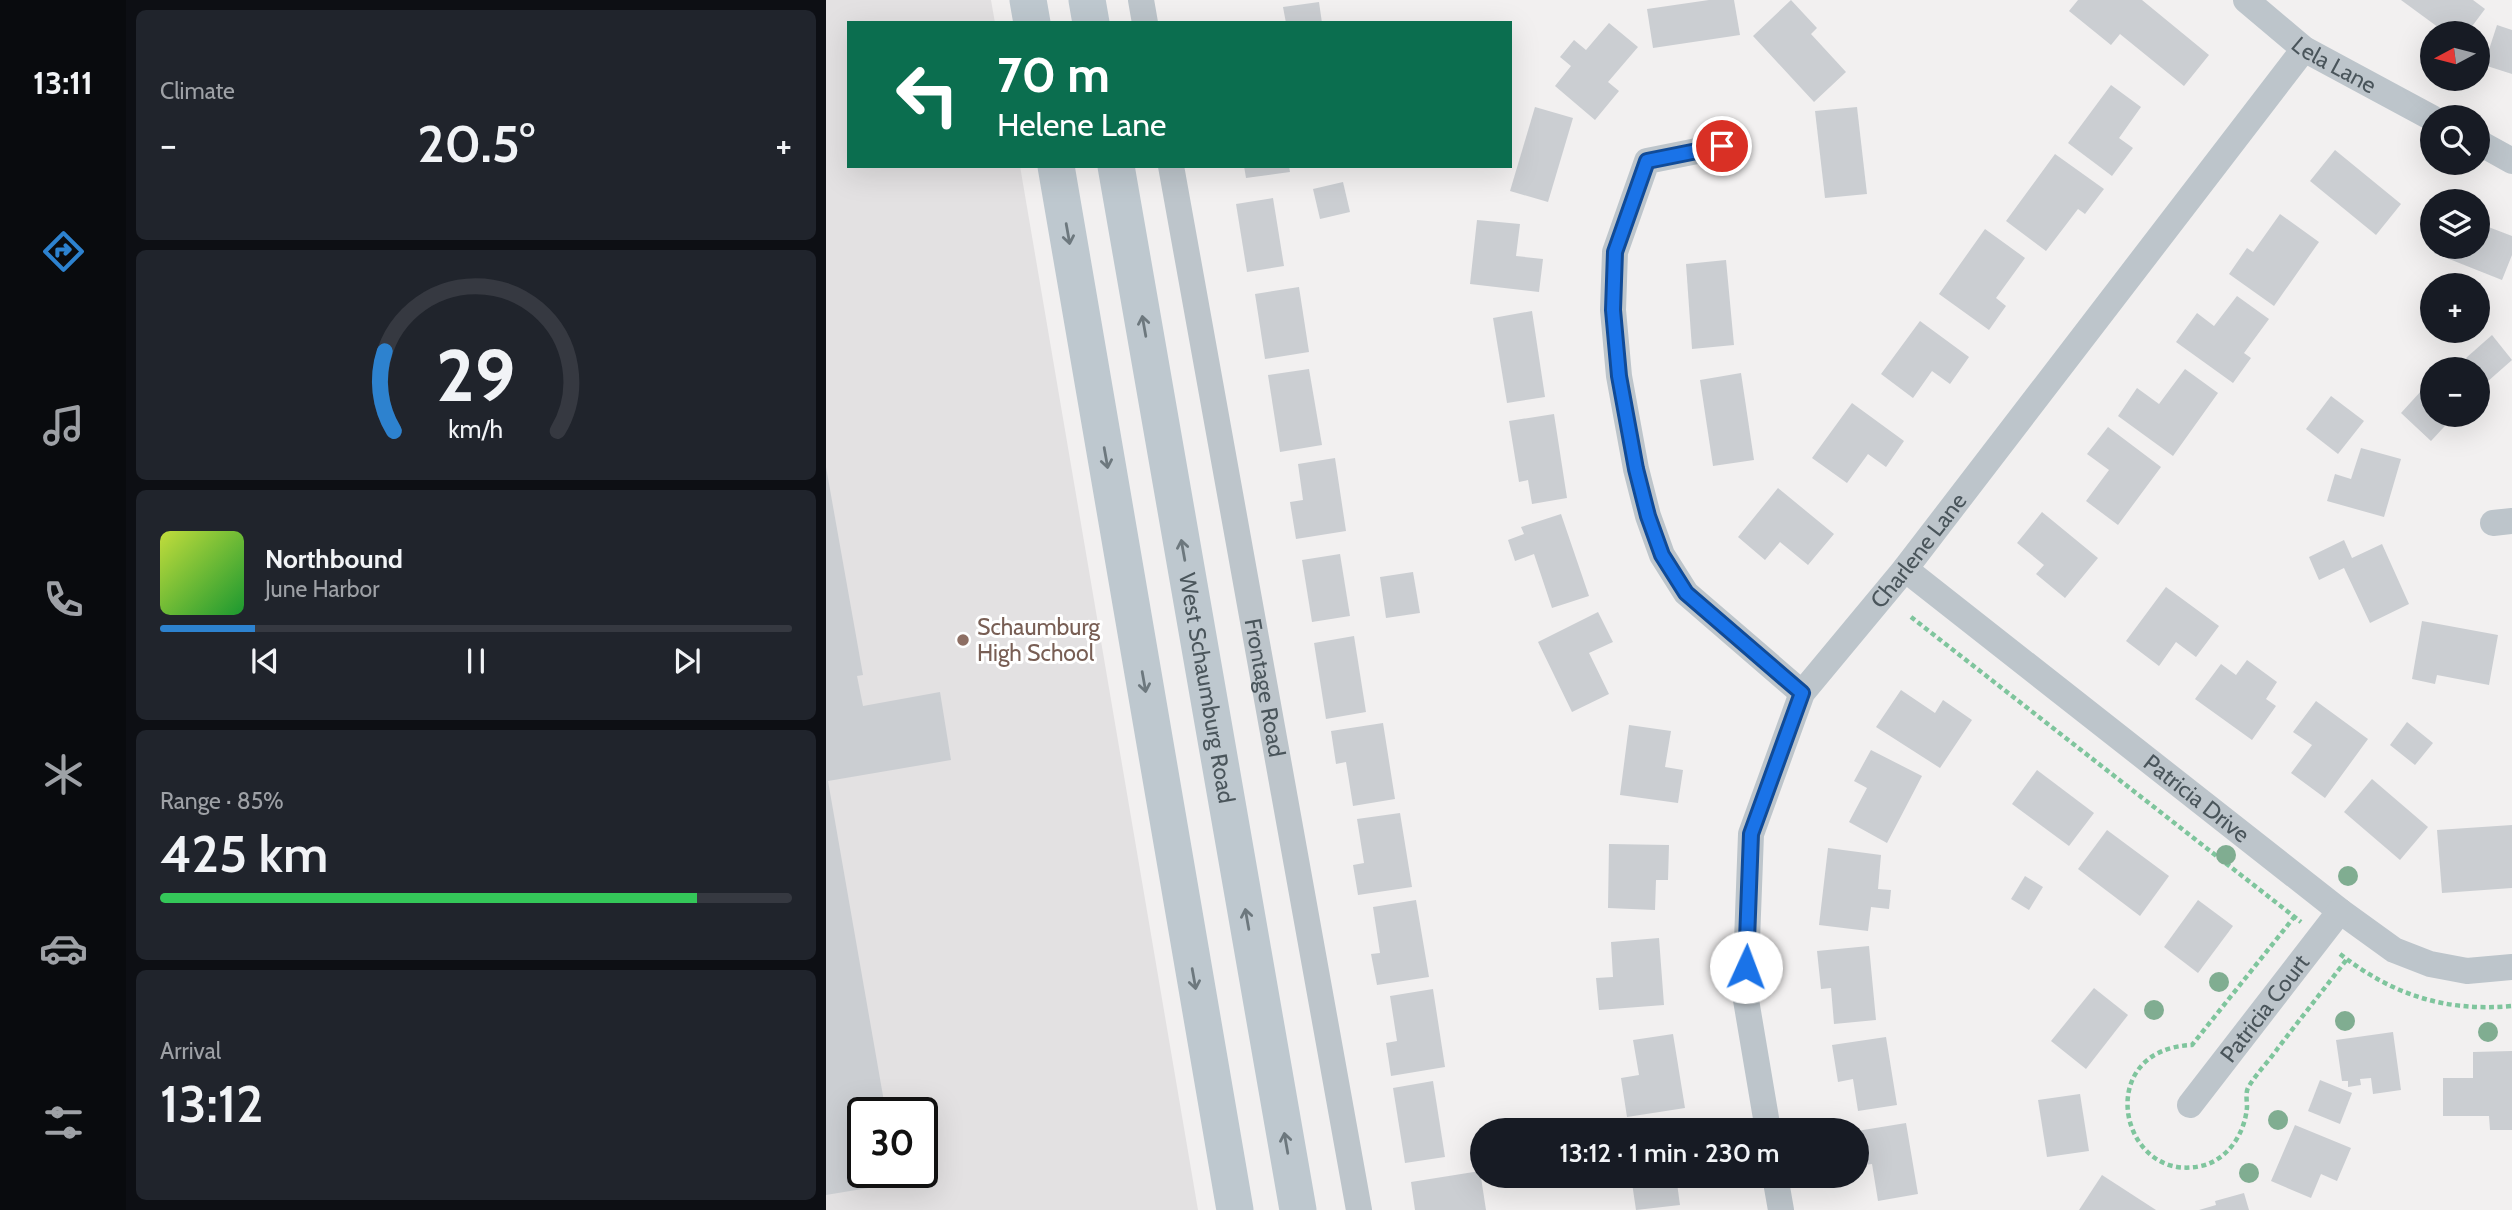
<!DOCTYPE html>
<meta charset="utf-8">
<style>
:root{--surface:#171b24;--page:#20242c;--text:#f1f3f6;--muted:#9ea1a6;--line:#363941;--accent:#2d82cf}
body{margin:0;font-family:Cabin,sans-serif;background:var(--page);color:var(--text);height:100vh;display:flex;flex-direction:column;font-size:26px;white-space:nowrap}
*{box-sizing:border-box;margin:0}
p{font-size:23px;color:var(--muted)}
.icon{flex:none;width:38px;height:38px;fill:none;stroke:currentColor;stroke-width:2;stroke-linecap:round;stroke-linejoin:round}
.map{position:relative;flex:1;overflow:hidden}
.sheet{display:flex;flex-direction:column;gap:10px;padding:10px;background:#0d0f14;width:700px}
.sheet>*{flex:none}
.top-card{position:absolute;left:21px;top:21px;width:665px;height:147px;border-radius:0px;box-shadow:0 7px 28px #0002;background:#0b6e4f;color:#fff;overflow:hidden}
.needle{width:46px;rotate:263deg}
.buttons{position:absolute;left:1594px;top:21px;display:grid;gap:14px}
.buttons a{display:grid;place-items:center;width:70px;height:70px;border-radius:50%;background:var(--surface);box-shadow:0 7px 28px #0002;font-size:35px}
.speed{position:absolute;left:21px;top:1097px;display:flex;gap:14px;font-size:35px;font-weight:700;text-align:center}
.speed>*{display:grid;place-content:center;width:91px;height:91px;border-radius:50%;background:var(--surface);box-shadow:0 7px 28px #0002;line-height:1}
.speed .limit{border:4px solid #111;border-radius:10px;background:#fff;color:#111}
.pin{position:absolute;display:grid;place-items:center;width:60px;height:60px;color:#fff;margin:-30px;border:4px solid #fff;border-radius:50%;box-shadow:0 2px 7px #0007}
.me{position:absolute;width:77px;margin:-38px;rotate:2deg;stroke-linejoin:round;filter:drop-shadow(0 0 5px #0008)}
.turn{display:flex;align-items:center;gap:24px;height:147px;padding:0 35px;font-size:32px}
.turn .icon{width:91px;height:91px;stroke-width:2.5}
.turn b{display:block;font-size:49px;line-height:60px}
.big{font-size:52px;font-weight:600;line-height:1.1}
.sheet .tile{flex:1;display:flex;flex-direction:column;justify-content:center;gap:10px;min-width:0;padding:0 24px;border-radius:10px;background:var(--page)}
.sheet .dial{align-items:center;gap:0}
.dial svg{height:182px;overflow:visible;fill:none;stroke:var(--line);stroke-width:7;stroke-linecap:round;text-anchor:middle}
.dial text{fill:var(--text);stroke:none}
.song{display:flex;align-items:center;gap:21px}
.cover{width:84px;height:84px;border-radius:10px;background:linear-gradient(135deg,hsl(70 70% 55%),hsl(130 70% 35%))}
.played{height:7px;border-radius:4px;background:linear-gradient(90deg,var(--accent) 15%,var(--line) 15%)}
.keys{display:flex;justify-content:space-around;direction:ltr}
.heat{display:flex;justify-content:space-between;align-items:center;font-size:38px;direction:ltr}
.charge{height:10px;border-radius:5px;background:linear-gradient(90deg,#34c759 85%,var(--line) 0)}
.trip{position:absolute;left:644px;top:1118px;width:399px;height:70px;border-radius:35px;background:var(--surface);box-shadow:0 7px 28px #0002;font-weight:600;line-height:70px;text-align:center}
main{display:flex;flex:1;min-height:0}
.tabs{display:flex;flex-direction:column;width:126px;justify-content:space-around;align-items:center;background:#090b0e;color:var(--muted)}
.tabs .icon{width:49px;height:49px}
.tabs .current{color:var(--accent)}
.tabs b{font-size:32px;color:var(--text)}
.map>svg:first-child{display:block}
.education{fill:#e3e1e2;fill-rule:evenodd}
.building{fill:#cbced2}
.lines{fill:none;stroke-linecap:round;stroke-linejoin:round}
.path{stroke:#7fc59d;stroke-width:4.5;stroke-dasharray:5 3.5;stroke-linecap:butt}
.minor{stroke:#bdc5cb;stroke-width:26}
.secondary{stroke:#bec8cf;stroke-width:37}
.tree{fill:#80ad91}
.oneway{stroke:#6d787e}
.route-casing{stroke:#114b97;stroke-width:18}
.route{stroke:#1a73e8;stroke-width:12}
.education-dot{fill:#8d6e63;stroke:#fff;stroke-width:2.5}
.labels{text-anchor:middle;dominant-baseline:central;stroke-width:6;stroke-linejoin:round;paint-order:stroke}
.street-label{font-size:23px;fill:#4a555b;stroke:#fff}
.education-label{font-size:23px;fill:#785e54;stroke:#fff;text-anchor:start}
</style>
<main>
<nav class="tabs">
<b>13:11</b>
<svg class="icon current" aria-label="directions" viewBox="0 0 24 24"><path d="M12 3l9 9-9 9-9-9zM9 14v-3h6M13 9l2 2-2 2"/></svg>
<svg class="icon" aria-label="music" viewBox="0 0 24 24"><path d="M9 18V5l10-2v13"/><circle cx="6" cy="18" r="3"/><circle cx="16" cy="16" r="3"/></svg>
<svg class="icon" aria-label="phone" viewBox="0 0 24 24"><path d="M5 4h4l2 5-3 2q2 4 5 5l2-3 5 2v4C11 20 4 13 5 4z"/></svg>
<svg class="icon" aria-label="climate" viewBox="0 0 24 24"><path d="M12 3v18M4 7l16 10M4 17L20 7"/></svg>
<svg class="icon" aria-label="car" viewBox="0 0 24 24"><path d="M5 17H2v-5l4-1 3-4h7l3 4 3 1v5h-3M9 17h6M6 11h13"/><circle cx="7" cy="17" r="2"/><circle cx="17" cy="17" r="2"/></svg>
<svg class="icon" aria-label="filters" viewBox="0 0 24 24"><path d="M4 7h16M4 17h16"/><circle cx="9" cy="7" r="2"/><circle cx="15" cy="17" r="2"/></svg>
</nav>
<section class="sheet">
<div class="tile"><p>Climate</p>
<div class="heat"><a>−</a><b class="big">20.5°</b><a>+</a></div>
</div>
<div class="tile dial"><svg viewBox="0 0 100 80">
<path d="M14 69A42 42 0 1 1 86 69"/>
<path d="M14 69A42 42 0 0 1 10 34" stroke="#2d82cf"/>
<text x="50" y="56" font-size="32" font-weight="700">29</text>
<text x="50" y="72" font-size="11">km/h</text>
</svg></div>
<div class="tile">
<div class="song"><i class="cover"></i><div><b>Northbound</b><p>June Harbor</p></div></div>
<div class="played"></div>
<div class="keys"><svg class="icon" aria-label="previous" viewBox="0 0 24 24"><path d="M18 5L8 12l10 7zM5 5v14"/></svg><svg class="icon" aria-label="pause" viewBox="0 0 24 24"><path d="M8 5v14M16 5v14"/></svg><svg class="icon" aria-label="next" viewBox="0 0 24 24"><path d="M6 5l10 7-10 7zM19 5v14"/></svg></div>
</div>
<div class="tile"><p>Range · 85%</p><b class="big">425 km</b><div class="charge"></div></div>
<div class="tile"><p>Arrival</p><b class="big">13:12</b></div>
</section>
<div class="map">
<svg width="1686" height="1210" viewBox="0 0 1686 1210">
<rect width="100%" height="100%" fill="#f2f0f0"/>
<path class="education" d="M0,0H165L169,23H23V166H194L372,1210H0ZM37,1113H96V1172H37Z"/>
<g class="building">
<polygon points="883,0 908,0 914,35 827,48 821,9"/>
<polygon points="965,0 991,28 985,34 1020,72 988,102 927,36"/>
<polygon points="1252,0 1316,0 1383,55 1358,86 1294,34 1285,45 1243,11"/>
<polygon points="1575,0 1647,0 1659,9 1641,33 1620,33"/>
<polygon points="493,2 496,23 460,23 457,7"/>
<polygon points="783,23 812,47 782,82 793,91 769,120 729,86 745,66 734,57 748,40 760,50"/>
<polygon points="1671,25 1686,30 1686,74 1658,65"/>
<polygon points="1285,85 1315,107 1293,138 1307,148 1286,176 1242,143"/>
<polygon points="709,107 747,118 722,202 684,191"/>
<polygon points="1031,107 1041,194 999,198 989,111"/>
<polygon points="1509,150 1575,204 1550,235 1484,181"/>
<polygon points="1229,154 1278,189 1259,214 1252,209 1220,251 1180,221"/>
<polygon points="418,166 463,166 464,172 420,178"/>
<polygon points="517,182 524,212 494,219 487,189"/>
<polygon points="447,198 458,266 421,272 410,204"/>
<polygon points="1454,214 1493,242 1448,306 1403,274 1421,248 1427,252"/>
<polygon points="651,220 694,224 690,256 717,259 713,292 644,284"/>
<polygon points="1652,223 1686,236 1686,255 1676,280 1608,253 1610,247 1652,247"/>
<polygon points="1159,229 1199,258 1170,298 1180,306 1163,330 1113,294"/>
<polygon points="900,260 908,345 866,349 860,264"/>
<polygon points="473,287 483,352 439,359 429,294"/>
<polygon points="1411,296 1443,319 1418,353 1425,358 1407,383 1350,342 1371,313 1388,326"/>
<polygon points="706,311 719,397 681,403 667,318"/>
<polygon points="1094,321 1143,357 1124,384 1106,371 1087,398 1055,374"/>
<polygon points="1666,335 1686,360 1661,382 1640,358"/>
<polygon points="483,369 496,445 454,452 442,375"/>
<polygon points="1359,369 1392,393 1347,456 1292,416 1311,388 1333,404"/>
<polygon points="915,373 928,460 887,466 874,380"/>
<polygon points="1606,379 1606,415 1629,415 1605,441 1575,413"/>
<polygon points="1505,396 1538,421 1512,454 1480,429"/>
<polygon points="1026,403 1078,441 1060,467 1042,454 1021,483 986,458"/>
<polygon points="728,414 741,498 706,504 702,480 693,482 683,421"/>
<polygon points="1282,427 1335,467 1292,525 1260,501 1283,470 1261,454"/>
<polygon points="1535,448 1575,459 1558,517 1501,501 1509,474 1525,479"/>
<polygon points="509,458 520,531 470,539 464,502 477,500 472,464"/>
<polygon points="0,467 37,675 31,676 37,706 114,692 125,760 2,781 60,1113 37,1113 37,1172 70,1172 72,1183 0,1195"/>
<polygon points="952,488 1008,534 982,565 954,542 939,560 912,537"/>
<polygon points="1216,512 1272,558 1239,598 1210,574 1218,565 1191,543"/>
<polygon points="735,514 763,596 726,608 708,554 689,561 682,540 698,534 695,527"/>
<polygon points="1518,540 1526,558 1556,544 1583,604 1544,623 1518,568 1493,580 1483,557"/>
<polygon points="514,554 524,616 486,622 476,560"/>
<polygon points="587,572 594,613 560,618 554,577"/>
<polygon points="1340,587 1393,626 1370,657 1350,642 1333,666 1300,641"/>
<polygon points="772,612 787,642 763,653 783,694 746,712 712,642"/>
<polygon points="1596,621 1672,635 1663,685 1611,675 1609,684 1586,679"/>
<polygon points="528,636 540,712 500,719 488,643"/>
<polygon points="1421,660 1451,682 1440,699 1450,706 1426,740 1369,699 1395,664 1410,675"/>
<polygon points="1075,690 1109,713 1117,700 1146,720 1114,768 1050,727"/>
<polygon points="1490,701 1542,739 1499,798 1465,773 1486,745 1467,732"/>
<polygon points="1581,722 1607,743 1589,765 1564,745"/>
<polygon points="557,723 569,799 527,806 520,762 510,764 505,731"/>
<polygon points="803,725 845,731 839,767 857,770 852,803 794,795"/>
<polygon points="1045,750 1096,776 1061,843 1023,822 1041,788 1028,781"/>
<polygon points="1211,770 1268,813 1243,846 1186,804"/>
<polygon points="1546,779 1602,827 1574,860 1518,812"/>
<polygon points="574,813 586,887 532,895 527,865 538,863 531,819"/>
<polygon points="1686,825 1686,888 1616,893 1611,830"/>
<polygon points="1281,830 1343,876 1314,916 1252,869"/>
<polygon points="783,844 843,845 842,880 830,880 829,910 782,908"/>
<polygon points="1002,848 1055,855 1052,889 1065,890 1063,909 1045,907 1042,931 993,925"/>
<polygon points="1199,876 1217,887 1203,910 1185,899"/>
<polygon points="590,900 603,977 551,985 545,954 554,953 547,907"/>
<polygon points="1372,900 1407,926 1372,973 1338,947"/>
<polygon points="833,938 838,1005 773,1010 770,978 787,977 785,942"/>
<polygon points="1043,946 1050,1020 1008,1024 1005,988 995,989 991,951"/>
<polygon points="1268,988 1302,1015 1260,1069 1225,1041"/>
<polygon points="607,989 619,1067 565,1076 560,1043 571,1041 564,996"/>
<polygon points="1567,1032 1575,1090 1547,1094 1545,1078 1534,1079 1535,1085 1522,1087 1522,1081 1516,1081 1510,1040"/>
<polygon points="847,1034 859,1108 801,1117 795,1078 813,1075 807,1040"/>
<polygon points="1060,1037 1071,1105 1032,1111 1027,1079 1012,1082 1006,1045"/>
<polygon points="1686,1051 1686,1130 1664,1130 1663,1116 1617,1116 1617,1078 1647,1078 1647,1052"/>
<polygon points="1494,1080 1526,1093 1514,1124 1482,1111"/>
<polygon points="607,1081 619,1157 579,1163 567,1088"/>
<polygon points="1254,1094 1263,1151 1221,1157 1212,1100"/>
<polygon points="1080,1123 1092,1194 1052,1201 1046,1164 1031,1166 1031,1131"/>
<polygon points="1469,1125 1525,1148 1511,1181 1495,1174 1485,1198 1445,1181"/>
<polygon points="654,1171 660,1210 589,1210 585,1182"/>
<polygon points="1276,1175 1330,1210 1253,1210"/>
<polygon points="805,1176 850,1176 854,1205 810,1210"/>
<polygon points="1418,1193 1423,1210 1373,1210 1390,1205 1389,1201"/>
</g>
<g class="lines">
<g class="path">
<polyline points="1085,617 1475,922"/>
<path d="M1469,916L1366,1045C1265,1049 1294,1184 1375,1166C1402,1160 1419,1133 1421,1107C1421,1100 1419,1092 1423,1086C1431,1073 1443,1061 1452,1048C1475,1018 1498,989 1521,959"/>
<path d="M1514,954C1567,995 1619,1012 1686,1006"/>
</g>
<g class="minor">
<polyline points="315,0 319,23"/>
<path id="s1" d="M1420,0L1478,49L1606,118"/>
<polyline points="1652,142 1686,161"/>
<polyline points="896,146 821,161 789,252 787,310 793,376 810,469 822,516 836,555 860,593 976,693"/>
<path id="s2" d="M345,166L533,1210"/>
<polyline points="1667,523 1686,521"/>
<path id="s3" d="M1079,569L1514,911L1568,950L1604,964L1641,971L1686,967"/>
<path id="s4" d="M1364,1105L1514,911"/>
<path id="s5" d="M942,1130L919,994L925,834L976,693L1079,569L1478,49"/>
<polyline points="949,1176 955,1210"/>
</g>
<g class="secondary">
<polyline points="202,0 206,23"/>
<polyline points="261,0 265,23"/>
<polyline points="230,166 409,1210"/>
<path id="s6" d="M290,166L472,1210"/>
</g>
</g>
<g class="tree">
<circle cx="1400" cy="855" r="10"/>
<circle cx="1522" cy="876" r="10"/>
<circle cx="1393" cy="982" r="10"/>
<circle cx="1328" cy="1010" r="10"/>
<circle cx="1519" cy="1021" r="10"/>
<circle cx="1662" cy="1032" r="10"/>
<circle cx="1452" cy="1120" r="10"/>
<circle cx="1423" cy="1173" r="10"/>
</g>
<defs><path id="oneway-shaft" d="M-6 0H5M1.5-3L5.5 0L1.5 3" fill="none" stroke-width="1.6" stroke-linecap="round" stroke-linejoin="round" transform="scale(1.75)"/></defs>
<g class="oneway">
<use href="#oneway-shaft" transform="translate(242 234) rotate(80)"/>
<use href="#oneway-shaft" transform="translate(318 326) rotate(-100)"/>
<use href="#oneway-shaft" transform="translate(280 458) rotate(80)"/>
<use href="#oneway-shaft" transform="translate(357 550) rotate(-100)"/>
<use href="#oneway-shaft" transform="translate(318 682) rotate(80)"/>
<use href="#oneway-shaft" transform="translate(421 919) rotate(-100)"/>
<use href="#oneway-shaft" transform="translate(368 979) rotate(80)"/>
<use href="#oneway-shaft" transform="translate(460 1143) rotate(-100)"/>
</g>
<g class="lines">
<defs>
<polyline id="route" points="896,146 821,161 789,252 787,310 793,376 810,469 822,516 836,555 860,593 976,693 925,834 920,967"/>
</defs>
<use href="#route" class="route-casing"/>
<use href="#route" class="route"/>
</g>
<circle class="education-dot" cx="137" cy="640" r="7"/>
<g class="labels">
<g class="street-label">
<text stroke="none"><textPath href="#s1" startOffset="110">Lela Lane</textPath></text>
<text stroke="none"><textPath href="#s5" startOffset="632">Charlene Lane</textPath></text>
<text stroke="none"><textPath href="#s6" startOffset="530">West Schaumburg Road</textPath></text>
<text stroke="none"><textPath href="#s2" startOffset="530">Frontage Road</textPath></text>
<text stroke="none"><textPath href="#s3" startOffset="371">Patricia Drive</textPath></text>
<text stroke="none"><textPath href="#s4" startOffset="122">Patricia Court</textPath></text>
</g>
<g class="education-label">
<text x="151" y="627">Schaumburg<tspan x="151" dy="26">High School</tspan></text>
</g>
</g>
</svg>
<div class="buttons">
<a><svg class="needle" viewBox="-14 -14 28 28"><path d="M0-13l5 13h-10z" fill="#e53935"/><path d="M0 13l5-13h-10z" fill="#9ea1a6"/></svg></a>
<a><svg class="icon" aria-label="search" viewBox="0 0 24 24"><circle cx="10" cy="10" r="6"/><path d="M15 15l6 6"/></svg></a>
<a><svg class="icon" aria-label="layers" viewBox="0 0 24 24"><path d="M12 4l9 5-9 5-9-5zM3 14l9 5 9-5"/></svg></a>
<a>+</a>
<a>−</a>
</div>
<div class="speed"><div class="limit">30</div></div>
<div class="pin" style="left:896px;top:146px;background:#d93025"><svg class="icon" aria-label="arrive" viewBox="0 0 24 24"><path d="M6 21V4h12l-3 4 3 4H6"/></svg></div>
<svg class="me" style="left:920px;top:967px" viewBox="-20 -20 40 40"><circle r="19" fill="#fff"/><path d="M0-13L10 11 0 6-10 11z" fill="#1a73e8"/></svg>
<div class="trip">13:12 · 1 min · 230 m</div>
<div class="top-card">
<div class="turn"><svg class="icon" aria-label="left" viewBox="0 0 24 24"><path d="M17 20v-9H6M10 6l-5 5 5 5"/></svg><div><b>70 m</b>Helene Lane</div></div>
</div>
</div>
</main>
